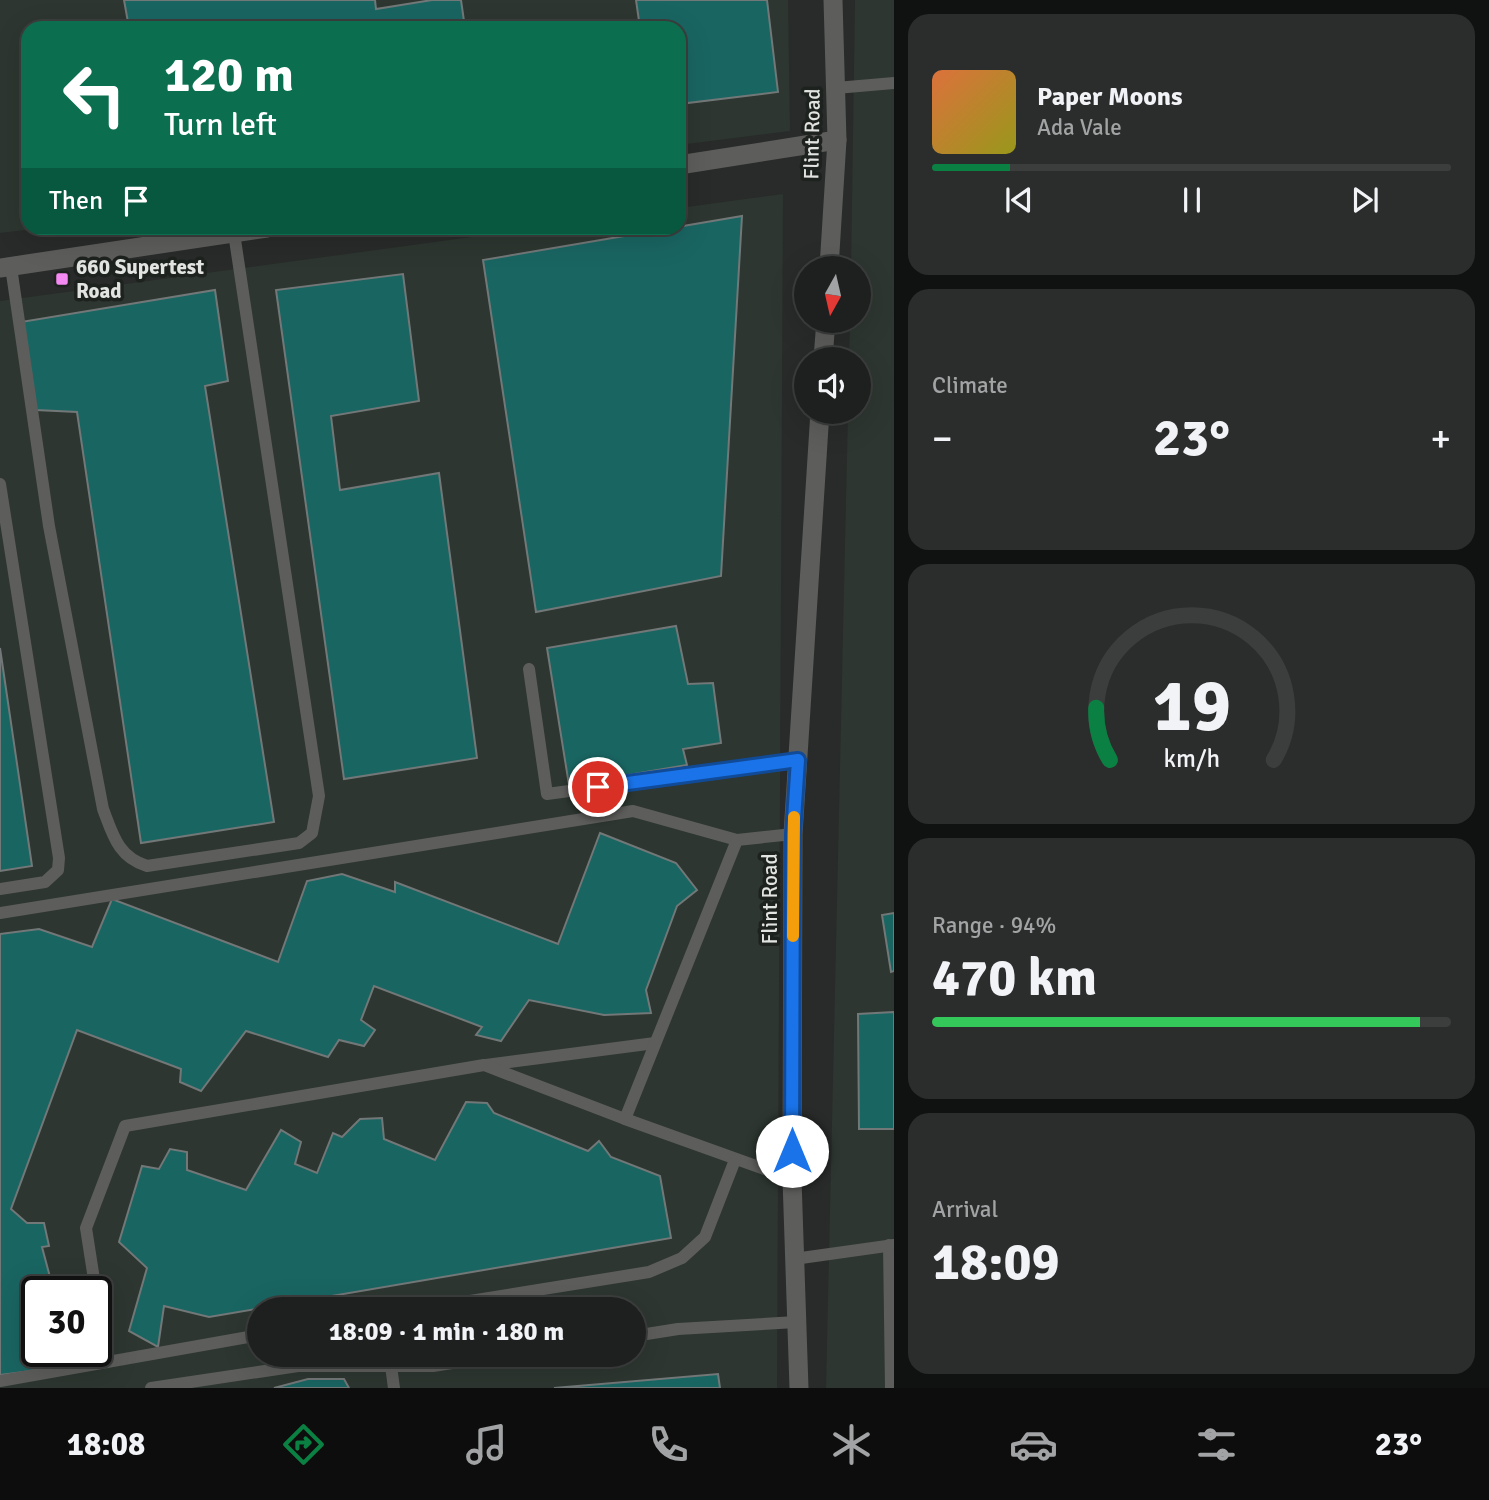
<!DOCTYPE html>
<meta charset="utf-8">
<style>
:root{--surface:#1e201f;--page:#2b2d2c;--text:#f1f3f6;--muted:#a1a3a4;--line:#3c3e3d;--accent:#0b8043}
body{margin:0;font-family:Signika,sans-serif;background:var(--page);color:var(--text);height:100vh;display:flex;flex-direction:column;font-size:26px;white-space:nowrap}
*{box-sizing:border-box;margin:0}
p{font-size:23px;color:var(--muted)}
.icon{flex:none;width:38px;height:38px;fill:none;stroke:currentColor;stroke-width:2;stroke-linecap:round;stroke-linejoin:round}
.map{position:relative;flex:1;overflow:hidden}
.details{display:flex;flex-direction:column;gap:14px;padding:14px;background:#101211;width:595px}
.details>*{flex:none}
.guide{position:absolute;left:21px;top:21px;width:665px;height:214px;border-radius:21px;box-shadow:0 7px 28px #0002,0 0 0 2px var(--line);background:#0b6e4f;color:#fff;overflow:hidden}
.needle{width:46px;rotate:188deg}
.controls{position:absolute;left:794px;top:256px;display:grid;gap:14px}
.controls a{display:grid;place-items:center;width:77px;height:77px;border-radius:50%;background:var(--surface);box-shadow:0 7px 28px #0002,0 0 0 2px var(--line);font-size:35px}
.speed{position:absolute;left:21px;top:1276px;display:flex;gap:14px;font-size:35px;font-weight:700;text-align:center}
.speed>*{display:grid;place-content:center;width:91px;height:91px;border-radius:50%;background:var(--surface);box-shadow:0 7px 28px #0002,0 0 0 2px var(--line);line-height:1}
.speed .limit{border:4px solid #111;border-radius:10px;background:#fff;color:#111}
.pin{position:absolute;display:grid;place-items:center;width:60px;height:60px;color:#fff;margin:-30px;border:4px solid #fff;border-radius:50%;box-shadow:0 2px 7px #0007}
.me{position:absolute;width:77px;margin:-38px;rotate:0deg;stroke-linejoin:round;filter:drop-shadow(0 0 5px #0008)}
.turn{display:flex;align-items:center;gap:24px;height:147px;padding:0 28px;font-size:32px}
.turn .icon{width:91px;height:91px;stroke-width:2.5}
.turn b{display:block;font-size:49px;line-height:60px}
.then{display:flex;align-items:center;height:66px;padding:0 28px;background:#0003;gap:14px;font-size:26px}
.big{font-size:52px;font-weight:800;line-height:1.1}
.details .widget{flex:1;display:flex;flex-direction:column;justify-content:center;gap:10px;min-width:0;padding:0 24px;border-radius:21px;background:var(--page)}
.details .dial{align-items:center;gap:0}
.dial svg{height:182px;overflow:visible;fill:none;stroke:var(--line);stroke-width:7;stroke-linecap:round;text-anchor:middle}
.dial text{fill:var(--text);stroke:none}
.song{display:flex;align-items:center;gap:21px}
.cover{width:84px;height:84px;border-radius:10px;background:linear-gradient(135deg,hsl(20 70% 55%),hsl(60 70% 35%))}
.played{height:7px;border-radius:4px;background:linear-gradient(90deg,var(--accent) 15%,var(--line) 15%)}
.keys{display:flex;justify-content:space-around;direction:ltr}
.heat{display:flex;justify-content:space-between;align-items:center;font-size:38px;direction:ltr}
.charge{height:10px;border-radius:5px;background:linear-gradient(90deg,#34c759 94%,var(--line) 0)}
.trip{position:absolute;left:247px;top:1297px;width:399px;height:70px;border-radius:35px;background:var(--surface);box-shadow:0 7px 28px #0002,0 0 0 2px var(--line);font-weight:800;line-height:70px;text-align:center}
.tabs{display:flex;height:112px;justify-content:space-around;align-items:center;background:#0c0d0c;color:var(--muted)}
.tabs .icon{width:49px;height:49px}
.tabs .selected{color:var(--accent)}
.tabs b{font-size:32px;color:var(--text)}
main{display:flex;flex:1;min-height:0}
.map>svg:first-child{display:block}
.built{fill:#2d3630;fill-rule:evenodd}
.building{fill:#196562;stroke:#727777;stroke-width:2}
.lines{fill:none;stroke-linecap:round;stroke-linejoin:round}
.service{stroke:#5d5d5c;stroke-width:12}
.minor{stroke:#5d5d5c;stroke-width:19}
.route-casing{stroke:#114b97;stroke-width:18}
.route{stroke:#1a73e8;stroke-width:12}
.slow{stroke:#f59e0b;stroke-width:12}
.poi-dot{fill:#f489f1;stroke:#1e221f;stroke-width:2.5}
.labels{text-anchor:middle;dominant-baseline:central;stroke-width:7;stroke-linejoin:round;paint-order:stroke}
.street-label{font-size:21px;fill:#e2e4e2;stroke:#1e221f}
.poi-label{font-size:21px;font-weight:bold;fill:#e2e4e2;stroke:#1e221f;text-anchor:start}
</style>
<main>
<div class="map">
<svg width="894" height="1388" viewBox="0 0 894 1388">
<rect width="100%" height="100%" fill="#282b29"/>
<g class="built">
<polygon points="0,0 788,0 790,131 679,145 679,28 28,28 28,228 42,228 0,233"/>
<polygon points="855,0 894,0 894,1388 826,1388 848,411 859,411 859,359 849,359 850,320 859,320 859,268 851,268"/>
<path d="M783,194L777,1388H0V301L538,228H679V208ZM37,1292H96V1351H37ZM259,1309H634V1354H259Z"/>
</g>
<g class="building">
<polygon points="124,0 375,0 376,9 432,0 461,0 465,28 129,28"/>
<polygon points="636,0 767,0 778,92 679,104 679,28 640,28"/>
<polygon points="742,216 721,576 536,612 483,260"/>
<polygon points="403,274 419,401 331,416 340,490 439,473 477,758 344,779 276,290"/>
<polygon points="215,290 228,381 205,386 274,822 141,843 77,412 36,410 21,322"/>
<polygon points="676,626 688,684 713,683 721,743 683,749 687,765 569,785 547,648"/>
<polygon points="0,648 32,866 0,871"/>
<polygon points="600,833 676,863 697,890 677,906 646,990 651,1013 604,1015 529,1000 501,1041 476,1035 482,1027 374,986 361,1020 375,1030 364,1046 339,1040 328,1057 246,1031 201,1091 180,1082 181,1069 77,1030 11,1209 27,1223 44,1223 49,1246 42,1247 54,1292 37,1292 37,1351 58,1351 39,1370 0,1375 0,934 39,929 92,947 112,899 278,962 307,881 342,874 395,892 395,882 558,944"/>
<polygon points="894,913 894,971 891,972 882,915"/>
<polygon points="894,1012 894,1129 859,1129 858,1014"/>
<polygon points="466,1102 487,1103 494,1113 588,1151 599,1141 611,1157 660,1176 671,1238 209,1317 164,1306 158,1347 129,1331 147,1268 119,1242 142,1166 159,1169 170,1149 187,1152 187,1170 246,1190 281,1130 301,1142 295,1164 317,1173 333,1133 342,1137 360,1119 382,1118 384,1139 435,1160"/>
<polygon points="718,1374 720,1388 554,1388"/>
<polygon points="308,1379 344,1379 349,1388 274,1388"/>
</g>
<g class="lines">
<g class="service">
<polyline points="836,88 894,83"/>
<path d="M11,267L49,526L103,809C113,835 118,857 147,866L299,843L312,833L319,796L234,233"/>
<polyline points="0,484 59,858 58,870 45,882 0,889"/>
<polyline points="529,669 547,794 798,760"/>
<polyline points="0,913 633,811 737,840"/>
<polyline points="486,1065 655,1043"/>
<polyline points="792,1179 625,1119 737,840 793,834"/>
<polyline points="889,1245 891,1388"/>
<polyline points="794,1259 894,1245"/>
<polyline points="96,1292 86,1228 125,1126 484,1065 625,1119"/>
<polyline points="96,1295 106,1360"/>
<polyline points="420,1309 649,1272 682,1258 705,1237 735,1160"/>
<polyline points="634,1336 678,1329 796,1322"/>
<polyline points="391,1366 394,1388"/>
<polyline points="0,1381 259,1335"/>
<polyline points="151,1388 298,1366 433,1366 509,1354"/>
</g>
<g class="minor">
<polyline points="679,165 837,140"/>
<polyline points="0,268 267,228"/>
<polyline points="829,268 837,140 833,0"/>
<polyline points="823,359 826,320"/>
<polyline points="799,1388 792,1179 793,834 820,411"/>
</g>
</g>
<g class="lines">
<defs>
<polyline id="route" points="598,787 798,760 793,834 792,1151"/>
</defs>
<use href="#route" class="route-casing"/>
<use href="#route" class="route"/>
<polyline class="slow" points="793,936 794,817"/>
</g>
<rect class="poi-dot" x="55" y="272" width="14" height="14" rx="3.5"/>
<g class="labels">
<g class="street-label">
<text transform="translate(812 134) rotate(-89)">Flint Road</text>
<text transform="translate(770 899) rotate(-90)">Flint Road</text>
</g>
<g class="poi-label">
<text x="76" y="267">660 Supertest<tspan x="76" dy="24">Road</tspan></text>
</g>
</g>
</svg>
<div class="controls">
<a><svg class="needle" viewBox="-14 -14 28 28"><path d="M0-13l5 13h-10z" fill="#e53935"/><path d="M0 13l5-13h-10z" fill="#a1a3a4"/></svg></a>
<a><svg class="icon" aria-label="sound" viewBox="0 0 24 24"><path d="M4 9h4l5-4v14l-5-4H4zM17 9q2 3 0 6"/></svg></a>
</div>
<div class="speed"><div class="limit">30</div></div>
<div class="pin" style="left:598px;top:787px;background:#d93025"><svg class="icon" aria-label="arrive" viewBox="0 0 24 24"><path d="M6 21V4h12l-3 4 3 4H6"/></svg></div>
<svg class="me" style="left:792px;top:1151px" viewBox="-20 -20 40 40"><circle r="19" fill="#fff"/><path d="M0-13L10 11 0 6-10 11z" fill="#1a73e8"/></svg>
<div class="trip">18:09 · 1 min · 180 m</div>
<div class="guide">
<div class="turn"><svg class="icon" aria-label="left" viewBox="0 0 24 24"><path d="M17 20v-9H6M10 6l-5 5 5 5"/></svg><div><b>120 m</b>Turn left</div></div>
<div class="then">Then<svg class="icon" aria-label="arrive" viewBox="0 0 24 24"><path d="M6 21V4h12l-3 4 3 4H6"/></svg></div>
</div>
</div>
<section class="details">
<div class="widget">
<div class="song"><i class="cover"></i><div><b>Paper Moons</b><p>Ada Vale</p></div></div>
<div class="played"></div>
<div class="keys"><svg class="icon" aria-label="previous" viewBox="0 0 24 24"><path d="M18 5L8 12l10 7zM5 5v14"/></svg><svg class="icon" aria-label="pause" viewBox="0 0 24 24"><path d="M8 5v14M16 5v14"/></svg><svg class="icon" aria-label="next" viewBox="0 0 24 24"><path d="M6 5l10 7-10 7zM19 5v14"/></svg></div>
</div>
<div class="widget"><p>Climate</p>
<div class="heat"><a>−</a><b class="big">23°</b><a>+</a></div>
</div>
<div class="widget dial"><svg viewBox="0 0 100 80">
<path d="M14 69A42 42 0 1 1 86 69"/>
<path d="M14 69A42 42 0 0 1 8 46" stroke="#0b8043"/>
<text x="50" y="56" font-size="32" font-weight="700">19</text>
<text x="50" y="72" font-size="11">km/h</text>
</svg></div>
<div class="widget"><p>Range · 94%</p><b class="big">470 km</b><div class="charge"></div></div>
<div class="widget"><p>Arrival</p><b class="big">18:09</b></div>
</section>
</main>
<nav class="tabs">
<b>18:08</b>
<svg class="icon selected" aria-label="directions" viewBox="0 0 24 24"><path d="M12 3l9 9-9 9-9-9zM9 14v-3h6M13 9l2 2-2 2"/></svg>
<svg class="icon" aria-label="music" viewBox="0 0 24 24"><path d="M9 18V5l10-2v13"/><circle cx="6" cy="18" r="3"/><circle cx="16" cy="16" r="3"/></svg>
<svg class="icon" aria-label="phone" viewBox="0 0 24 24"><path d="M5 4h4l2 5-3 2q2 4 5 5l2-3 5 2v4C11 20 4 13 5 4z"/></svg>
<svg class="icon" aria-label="climate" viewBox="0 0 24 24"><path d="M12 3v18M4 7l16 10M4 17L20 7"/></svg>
<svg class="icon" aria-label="car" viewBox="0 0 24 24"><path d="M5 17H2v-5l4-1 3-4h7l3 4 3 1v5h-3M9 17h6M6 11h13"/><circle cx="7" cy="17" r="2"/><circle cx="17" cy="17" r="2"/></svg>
<svg class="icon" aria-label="filters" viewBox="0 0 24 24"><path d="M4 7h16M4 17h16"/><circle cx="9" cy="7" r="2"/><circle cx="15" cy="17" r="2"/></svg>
<b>23°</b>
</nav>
